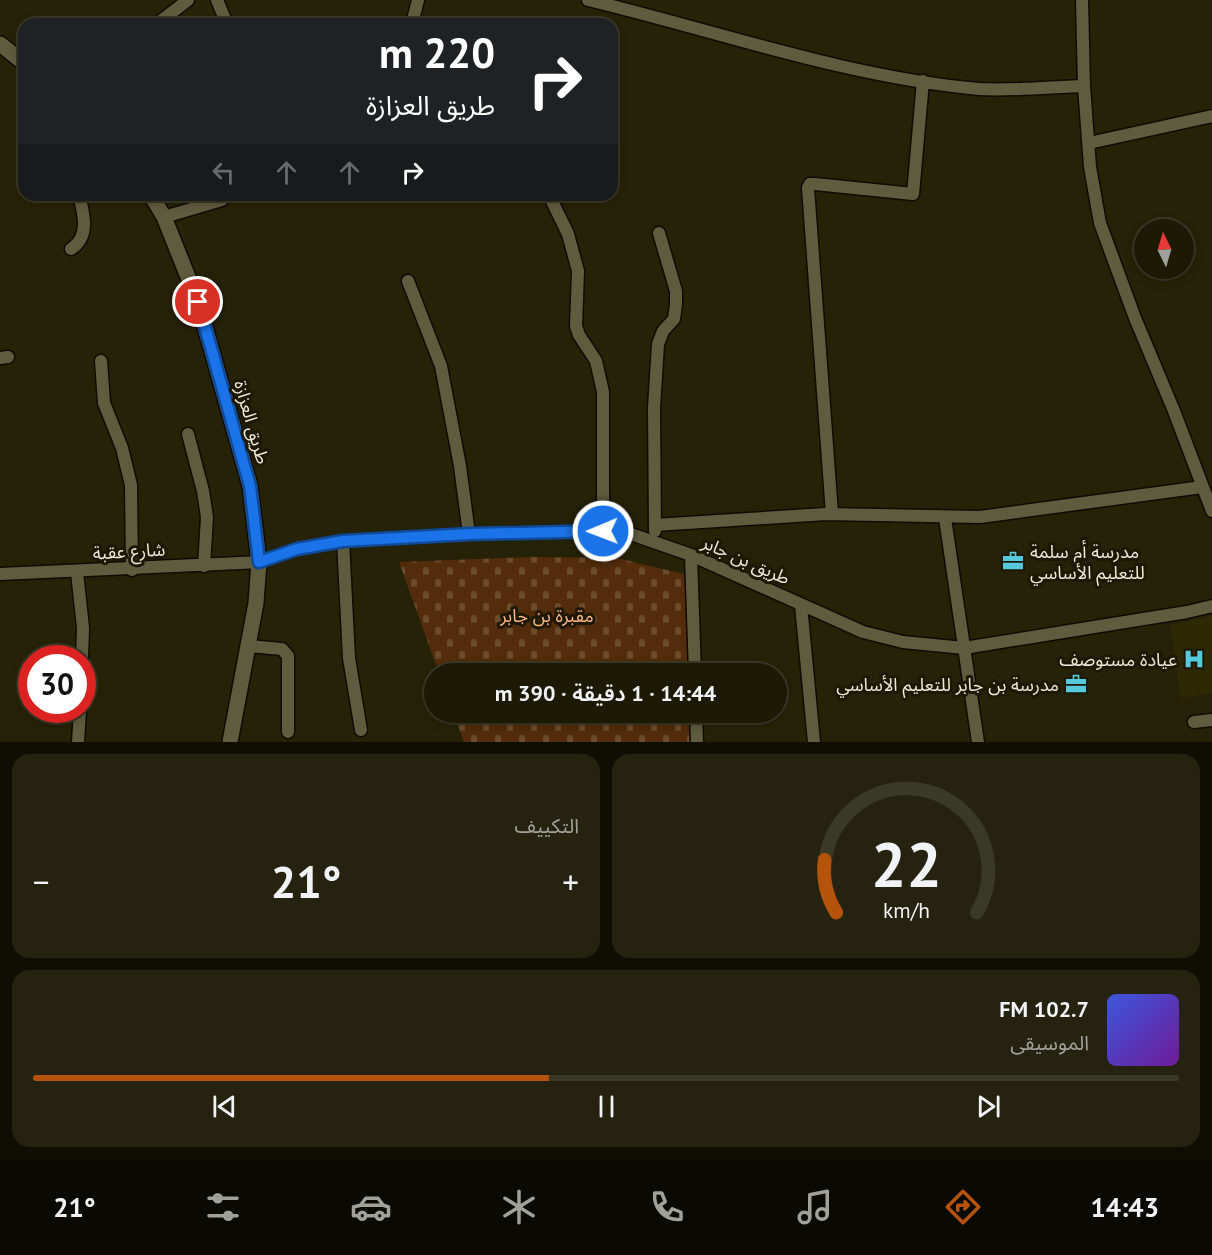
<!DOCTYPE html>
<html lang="ar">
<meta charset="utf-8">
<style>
:root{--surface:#1c1a05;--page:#25230f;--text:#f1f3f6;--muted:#a0a19a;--line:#3a3827;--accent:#b45309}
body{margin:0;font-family:"PT Sans","Noto Sans Arabic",sans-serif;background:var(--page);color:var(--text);direction:rtl;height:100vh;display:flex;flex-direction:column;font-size:22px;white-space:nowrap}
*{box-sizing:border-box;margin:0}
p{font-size:20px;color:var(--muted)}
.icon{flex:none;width:33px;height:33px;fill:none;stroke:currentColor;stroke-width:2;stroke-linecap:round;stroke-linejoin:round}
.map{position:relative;height:742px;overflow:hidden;direction:ltr}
.details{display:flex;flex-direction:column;gap:12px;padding:12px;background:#0f0e03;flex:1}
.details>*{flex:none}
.hud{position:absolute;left:18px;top:18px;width:600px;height:183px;border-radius:18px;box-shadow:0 3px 9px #0003,0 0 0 2px var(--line);direction:rtl;background:#202124;color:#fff;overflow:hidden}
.needle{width:39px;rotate:355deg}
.controls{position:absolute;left:1134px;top:219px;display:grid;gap:12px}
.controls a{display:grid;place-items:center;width:60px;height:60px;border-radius:50%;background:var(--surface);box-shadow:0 3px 9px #0003,0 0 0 2px var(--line);font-size:30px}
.speed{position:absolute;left:18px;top:645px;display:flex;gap:12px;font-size:30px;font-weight:700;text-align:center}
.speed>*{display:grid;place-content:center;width:78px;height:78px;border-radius:50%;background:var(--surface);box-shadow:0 3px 9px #0003,0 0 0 2px var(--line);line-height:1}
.speed .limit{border:9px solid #d22;background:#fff;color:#111}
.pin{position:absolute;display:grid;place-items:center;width:51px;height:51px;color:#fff;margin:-26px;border:3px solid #fff;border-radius:50%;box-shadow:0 2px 6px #0007}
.me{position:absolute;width:66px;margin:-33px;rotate:269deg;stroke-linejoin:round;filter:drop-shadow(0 0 4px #0008)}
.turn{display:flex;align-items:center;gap:21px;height:126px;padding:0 24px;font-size:27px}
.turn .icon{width:78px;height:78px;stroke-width:2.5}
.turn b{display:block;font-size:42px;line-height:51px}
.lanes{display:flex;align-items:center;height:57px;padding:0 24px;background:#0003;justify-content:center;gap:30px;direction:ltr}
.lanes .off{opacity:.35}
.big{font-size:45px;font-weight:600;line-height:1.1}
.details .tile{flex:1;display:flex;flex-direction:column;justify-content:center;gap:9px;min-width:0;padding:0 21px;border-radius:18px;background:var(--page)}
.details .dial{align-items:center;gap:0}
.dial svg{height:156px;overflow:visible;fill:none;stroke:var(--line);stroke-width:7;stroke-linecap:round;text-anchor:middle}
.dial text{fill:var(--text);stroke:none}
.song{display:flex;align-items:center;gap:18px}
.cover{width:72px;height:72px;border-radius:9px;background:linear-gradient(135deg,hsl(230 70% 55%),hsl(280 70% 35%))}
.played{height:6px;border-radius:3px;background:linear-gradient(90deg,var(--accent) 45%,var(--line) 45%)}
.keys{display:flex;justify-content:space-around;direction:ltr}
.heat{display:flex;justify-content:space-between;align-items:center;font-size:33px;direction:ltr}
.details .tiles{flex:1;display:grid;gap:12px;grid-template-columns:1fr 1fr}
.tile:last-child{grid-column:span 2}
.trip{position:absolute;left:424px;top:663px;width:363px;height:60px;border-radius:30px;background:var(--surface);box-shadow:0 3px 9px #0003,0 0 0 2px var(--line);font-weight:600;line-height:60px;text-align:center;direction:rtl}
.tabs{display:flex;height:96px;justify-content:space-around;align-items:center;background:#0b0a02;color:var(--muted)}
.tabs .icon{width:42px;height:42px}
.tabs .active{color:var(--accent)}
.tabs b{font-size:27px;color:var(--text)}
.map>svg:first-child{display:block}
.built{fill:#2e2905}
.cemetery{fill:url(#cemetery-stones)}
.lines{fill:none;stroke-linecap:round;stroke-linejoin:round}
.minor-casing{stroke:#0f0b00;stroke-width:15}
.tertiary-casing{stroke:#0f0b00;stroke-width:18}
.minor{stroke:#5f5b3f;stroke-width:12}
.tertiary{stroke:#5f5b3f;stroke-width:15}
.route-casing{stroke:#114b97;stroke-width:15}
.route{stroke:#1a73e8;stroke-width:10}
.labels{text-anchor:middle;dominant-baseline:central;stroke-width:6;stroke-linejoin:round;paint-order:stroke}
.street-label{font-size:18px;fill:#eae8d8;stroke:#1d1801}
.poi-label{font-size:18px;fill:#eae8d8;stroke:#1d1801;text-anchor:end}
.park-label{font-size:18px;fill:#fcb57f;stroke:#1d1801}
</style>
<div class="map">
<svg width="1212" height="742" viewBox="0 0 1212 742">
<defs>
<pattern id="cemetery-stones" width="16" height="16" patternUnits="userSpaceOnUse" patternTransform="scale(1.5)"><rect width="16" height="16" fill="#522c0b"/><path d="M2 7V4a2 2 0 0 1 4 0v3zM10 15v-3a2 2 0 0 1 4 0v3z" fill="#6b4b2e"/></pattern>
</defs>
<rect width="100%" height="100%" fill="#262207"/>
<polygon class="built" points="1212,616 1212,693 1181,698 1170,625"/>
<g class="cemetery">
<polygon points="533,557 617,558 692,576 695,673 439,673 399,562"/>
<polygon points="453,713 696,713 697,742 464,742"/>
</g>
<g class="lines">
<defs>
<g id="minor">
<polyline points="217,0 227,24"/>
<path d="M588,0C717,31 846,77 979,89C1011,91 1052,87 1084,86"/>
<polyline points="1082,0 1084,86 1090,167 1100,223 1135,318 1174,411 1212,511"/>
<polyline points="157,24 188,0"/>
<polyline points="412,24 418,0"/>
<polyline points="1089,143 1212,116"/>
<polyline points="549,195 568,234 578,271 576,326 579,335 596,361 603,392 603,531"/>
<polyline points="164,217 222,200 224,195"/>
<path d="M71,249C90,237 84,214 79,195"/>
<polyline points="408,281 441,366 460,466 469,534"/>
<polyline points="0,358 8,357"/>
<polyline points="101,361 104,403 122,448 131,485 132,570"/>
<polyline points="188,434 203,491 207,517 204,566"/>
<polyline points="832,514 808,188 810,184 815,184 913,194 923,81"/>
<polyline points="945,518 978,742"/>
<polyline points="655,525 826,514 980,517 1202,487"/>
<polyline points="655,531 654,408 658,344 663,331 674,319 676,304 676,291 659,233"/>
<polyline points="343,541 349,658 361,730"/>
<polyline points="691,555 695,674"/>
<polyline points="77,572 83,628 82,658"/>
<polyline points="0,574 259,562 297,549 343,541 469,534 596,531 628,533 691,555 863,632 903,642 964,648 1187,612 1212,606"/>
<polyline points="801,605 814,742"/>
<polyline points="248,646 282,649 288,656 288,732"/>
<polyline points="696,712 697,742"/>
<polyline points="1194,722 1212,720"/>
<polyline points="78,742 80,710"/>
</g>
<g id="tertiary">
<polyline points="0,44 24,63"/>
<polyline points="151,195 164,217 198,302 250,486 259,562 256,603 230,742"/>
</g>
</defs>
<use href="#minor" class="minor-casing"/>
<use href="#tertiary" class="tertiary-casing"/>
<use href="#minor" class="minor"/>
<use href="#tertiary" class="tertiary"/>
</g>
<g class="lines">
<defs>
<polyline id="route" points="198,302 250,486 259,562 297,549 343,541 470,534 603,531"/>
</defs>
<use href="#route" class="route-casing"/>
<use href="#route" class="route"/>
</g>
<defs>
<symbol id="office-bare" viewBox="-9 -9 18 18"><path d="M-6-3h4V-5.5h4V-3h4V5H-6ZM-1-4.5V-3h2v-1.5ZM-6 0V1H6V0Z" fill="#54cadc" stroke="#1d1801" stroke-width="2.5" paint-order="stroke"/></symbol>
<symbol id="hospital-bare" viewBox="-9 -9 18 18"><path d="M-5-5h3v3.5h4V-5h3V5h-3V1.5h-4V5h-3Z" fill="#54cadc" stroke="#1d1801" stroke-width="2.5" paint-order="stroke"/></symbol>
</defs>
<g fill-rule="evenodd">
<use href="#office-bare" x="998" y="546" width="30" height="30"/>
<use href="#hospital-bare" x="1179" y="644" width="30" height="30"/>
<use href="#office-bare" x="1061" y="669" width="30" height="30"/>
</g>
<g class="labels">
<g class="street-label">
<text transform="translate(252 422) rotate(74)">طريق العزازة</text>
<text transform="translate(129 551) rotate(-3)">شارع عقبة</text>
<text transform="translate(746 560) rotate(24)">طريق بن جابر</text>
</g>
<g class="poi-label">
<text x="1030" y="551" text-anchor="start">مدرسة أم سلمة<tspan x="1030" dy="21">للتعليم الأساسي</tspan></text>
<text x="1177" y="659">عيادة مستوصف</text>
<text x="1059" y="684">مدرسة بن جابر للتعليم الأساسي</text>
</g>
<g class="park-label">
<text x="547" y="615">مقبرة بن جابر</text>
</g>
</g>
</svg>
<div class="controls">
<a><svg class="needle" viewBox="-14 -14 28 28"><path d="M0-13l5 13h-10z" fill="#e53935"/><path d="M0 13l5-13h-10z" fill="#a0a19a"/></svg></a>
</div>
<div class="speed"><div class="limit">30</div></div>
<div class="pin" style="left:198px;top:302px;background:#d93025"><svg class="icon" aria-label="arrive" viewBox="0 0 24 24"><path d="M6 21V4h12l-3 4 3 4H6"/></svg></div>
<svg class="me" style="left:603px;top:531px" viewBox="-20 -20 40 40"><circle r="17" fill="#1a73e8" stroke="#fff" stroke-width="3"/><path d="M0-11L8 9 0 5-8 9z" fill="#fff"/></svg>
<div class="trip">14:44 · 1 دقيقة · 390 m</div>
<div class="hud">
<div class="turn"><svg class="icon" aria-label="right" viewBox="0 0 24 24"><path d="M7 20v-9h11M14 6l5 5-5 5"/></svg><div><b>220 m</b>طريق العزازة</div></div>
<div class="lanes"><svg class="icon off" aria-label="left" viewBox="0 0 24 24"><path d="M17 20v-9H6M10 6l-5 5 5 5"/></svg><svg class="icon off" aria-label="ahead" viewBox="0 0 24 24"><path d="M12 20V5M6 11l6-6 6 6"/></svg><svg class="icon off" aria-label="ahead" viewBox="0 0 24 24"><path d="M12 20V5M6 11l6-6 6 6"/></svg><svg class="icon" aria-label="right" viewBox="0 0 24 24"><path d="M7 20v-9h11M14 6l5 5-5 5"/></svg></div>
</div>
</div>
<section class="details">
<div class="tiles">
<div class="tile dial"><svg viewBox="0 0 100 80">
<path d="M14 69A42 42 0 1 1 86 69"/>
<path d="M14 69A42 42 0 0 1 8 42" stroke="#b45309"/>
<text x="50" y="56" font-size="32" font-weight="700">22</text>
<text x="50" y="72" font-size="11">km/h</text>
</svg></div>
<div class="tile"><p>التكييف</p>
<div class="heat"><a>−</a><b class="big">21°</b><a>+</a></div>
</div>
<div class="tile">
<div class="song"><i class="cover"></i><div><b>102.7 FM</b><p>الموسيقى</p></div></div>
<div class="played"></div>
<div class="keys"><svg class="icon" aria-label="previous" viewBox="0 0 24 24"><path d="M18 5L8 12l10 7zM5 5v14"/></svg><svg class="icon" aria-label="pause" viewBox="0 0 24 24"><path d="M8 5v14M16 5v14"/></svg><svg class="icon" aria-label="next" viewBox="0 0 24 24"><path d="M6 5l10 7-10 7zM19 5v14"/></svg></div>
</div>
</div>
</section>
<nav class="tabs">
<b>14:43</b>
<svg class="icon active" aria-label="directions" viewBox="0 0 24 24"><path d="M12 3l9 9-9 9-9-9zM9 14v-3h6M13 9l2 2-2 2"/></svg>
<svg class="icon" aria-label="music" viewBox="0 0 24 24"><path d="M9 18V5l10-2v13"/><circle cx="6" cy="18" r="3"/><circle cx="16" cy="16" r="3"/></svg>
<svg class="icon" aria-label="phone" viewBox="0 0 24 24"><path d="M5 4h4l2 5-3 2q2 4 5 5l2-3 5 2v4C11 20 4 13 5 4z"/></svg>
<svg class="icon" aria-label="climate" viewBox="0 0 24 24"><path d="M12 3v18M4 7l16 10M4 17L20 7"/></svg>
<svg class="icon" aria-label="car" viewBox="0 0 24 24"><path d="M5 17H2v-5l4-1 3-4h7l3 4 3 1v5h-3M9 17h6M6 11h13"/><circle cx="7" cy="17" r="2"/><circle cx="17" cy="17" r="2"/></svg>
<svg class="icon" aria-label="filters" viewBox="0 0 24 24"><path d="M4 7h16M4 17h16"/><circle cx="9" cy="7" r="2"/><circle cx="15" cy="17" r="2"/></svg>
<b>21°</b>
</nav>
